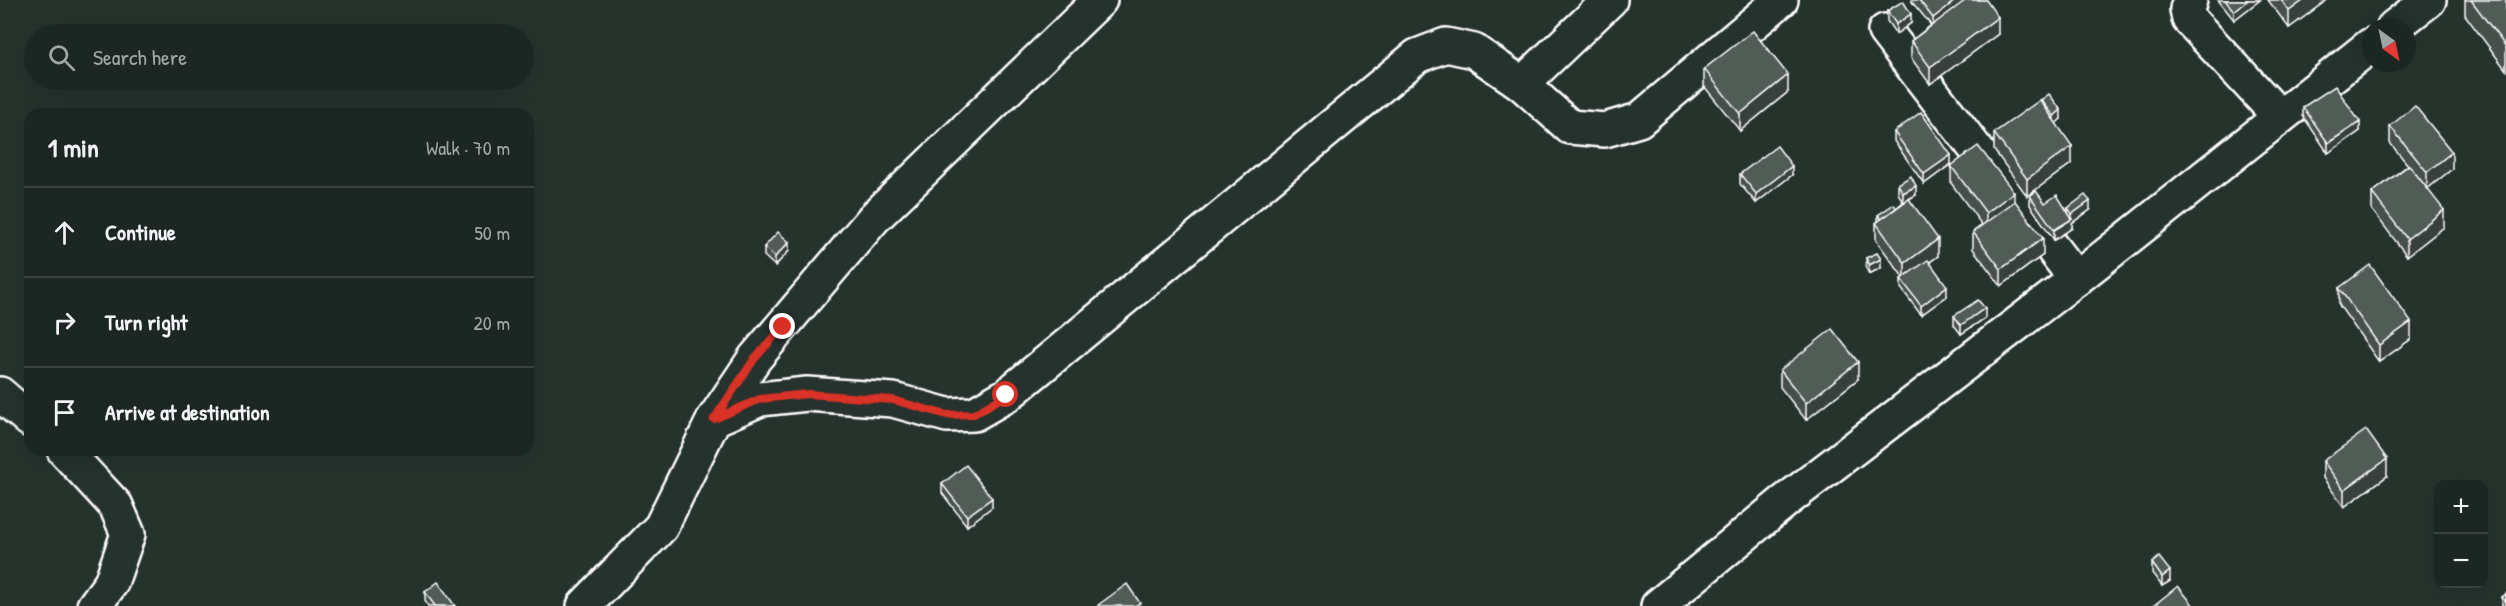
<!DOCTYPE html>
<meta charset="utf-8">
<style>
:root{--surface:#1c2622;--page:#252e2a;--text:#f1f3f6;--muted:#a0a5a5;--line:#3a4340}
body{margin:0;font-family:"Patrick Hand",sans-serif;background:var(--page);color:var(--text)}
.controls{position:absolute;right:18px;bottom:18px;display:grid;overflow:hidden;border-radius:12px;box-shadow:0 6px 24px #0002}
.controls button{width:54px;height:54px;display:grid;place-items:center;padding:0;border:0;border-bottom:2px solid var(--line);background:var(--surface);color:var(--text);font:30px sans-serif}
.compass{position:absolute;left:2362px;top:18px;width:54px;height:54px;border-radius:50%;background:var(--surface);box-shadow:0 6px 24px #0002;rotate:147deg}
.stop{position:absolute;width:18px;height:18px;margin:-14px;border:4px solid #d93025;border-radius:50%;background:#fff}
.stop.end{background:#d93025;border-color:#fff;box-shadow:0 2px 6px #0008}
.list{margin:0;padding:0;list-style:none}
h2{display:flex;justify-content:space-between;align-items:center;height:78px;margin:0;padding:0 24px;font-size:26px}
h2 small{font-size:20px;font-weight:400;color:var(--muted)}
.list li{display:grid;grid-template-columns:39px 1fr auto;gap:18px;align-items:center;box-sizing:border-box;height:90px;padding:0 24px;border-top:2px solid var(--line)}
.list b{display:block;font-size:22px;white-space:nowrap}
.list em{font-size:20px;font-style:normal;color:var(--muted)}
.icon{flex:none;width:33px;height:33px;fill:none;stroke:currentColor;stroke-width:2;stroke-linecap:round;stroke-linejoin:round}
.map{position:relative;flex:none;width:2506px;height:606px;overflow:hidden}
.search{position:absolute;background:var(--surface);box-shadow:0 6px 24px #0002;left:24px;top:24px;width:510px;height:66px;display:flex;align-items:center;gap:15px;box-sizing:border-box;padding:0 21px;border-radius:33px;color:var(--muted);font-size:22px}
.panel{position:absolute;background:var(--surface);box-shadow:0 6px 24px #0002;left:24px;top:108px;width:510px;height:348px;border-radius:18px}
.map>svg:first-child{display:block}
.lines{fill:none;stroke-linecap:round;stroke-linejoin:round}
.street-casing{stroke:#fff;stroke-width:38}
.street{stroke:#26332d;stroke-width:33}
.wall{fill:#464f4b;stroke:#fff;stroke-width:1.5}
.shaded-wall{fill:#39403d;stroke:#fff;stroke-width:1.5}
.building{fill:#515c57;stroke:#fff;stroke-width:1.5}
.route{stroke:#d93025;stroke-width:8}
</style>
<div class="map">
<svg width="2506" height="606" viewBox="0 0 2506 606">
<rect width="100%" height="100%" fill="#26332d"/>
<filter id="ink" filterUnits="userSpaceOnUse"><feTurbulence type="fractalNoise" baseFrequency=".0167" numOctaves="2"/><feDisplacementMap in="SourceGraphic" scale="12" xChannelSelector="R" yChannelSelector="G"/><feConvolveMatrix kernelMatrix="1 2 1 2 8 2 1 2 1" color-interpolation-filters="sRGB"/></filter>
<g filter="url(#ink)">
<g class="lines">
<defs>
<g id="street">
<path d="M 2190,0 L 2187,9 L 2189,19 L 2280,117"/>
<path d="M 2394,27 L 2429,0"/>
<path d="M 1885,31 L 2076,279"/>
<path d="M 1522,84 L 1610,0"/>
<path d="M 0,394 L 30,420"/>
<path d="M 714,419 L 755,358 L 874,218 L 1100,0"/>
<path d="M 64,450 L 116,506 L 128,534 L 111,583 L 94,606"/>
<path d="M 584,606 L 661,527 L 714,419 L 760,399 L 807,394 L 893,400 L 947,415 L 974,414 L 1007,395 L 1417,56 L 1446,45 L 1474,51 L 1522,84 L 1570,127 L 1605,130 L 1639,120 L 1781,0"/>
<path d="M 1658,606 L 1784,502 L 2076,279 L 2371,45"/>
</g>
</defs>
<!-- street casing -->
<use href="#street" class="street-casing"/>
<!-- street -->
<use href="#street" class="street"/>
</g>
<!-- wall -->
<g class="wall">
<path d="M 1912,0 L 1986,0 L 1998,34 L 1930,84 L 1911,58 L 1911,41 L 1931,25 L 1912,2 Z"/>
<path d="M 2218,0 L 2260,0 L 2234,20 Z"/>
<path d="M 2268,0 L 2327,0 L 2289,28 Z"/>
<path d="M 2465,0 L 2506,0 L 2506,70 L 2465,15 Z"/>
<path d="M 1887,11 L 1911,23 L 1896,34 L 1887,21 Z"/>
<path d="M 1704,69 L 1788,92 L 1740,131 L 1704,86 Z"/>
<path d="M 2041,100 L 2061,119 L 2056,123 L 2072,163 L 2027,196 L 1994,150 L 1994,133 L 2041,102 Z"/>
<path d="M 2303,107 L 2360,131 L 2328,153 L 2303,116 Z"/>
<path d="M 2390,126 L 2452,169 L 2427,189 L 2444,227 L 2407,256 L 2372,210 L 2372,193 L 2408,165 L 2390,143 Z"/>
<path d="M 1894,132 L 1951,164 L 1924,184 L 1894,141 Z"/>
<path d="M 1951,166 L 2014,202 L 2043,255 L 2001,286 L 1973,249 L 1973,232 L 1982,225 L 1951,183 Z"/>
<path d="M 1740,174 L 1792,175 L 1756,203 L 1740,184 Z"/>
<path d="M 1898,184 L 1916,195 L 1909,199 L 1938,256 L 1930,262 L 1947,296 L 1921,315 L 1901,288 L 1901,279 L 1903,277 L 1876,240 L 1876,223 L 1878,221 L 1878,215 L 1896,208 L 1903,202 L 1898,193 Z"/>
<path d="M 2030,196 L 2045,203 L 2068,212 L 2068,208 L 2090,210 L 2072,223 L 2072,228 L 2054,240 L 2030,205 Z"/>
<path d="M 764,247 L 789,251 L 775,266 L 764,256 Z"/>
<path d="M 1866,258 L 1881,268 L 1869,274 L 1866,268 Z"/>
<path d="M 2339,288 L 2411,339 L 2379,362 L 2339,305 Z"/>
<path d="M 1954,316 L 1985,318 L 1961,334 L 1954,325 Z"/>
<path d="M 1780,370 L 1858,379 L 1806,420 L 1780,387 Z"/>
<path d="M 2323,461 L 2387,476 L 2344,507 L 2323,478 Z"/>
<path d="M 942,484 L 992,507 L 967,526 L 942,493 Z"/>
<path d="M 2152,563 L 2170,581 L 2162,586 L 2152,573 Z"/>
<path d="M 425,592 L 455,606 L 428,606 L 425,601 Z"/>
<path d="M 2506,594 L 2506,606 L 2502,606 L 2502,597 Z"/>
</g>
<!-- shaded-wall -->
<g class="shaded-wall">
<path d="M 1956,0 L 1968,0 L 1933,27 L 1933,18 Z"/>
<path d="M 2248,0 L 2260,0 L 2234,20 L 2234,11 Z"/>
<path d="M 2304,0 L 2327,0 L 2289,28 L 2289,11 Z"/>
<path d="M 1911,14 L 1911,23 L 1896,34 L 1896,24 Z"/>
<path d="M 1998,17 L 1998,34 L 1930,84 L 1930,67 Z"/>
<path d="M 1788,75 L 1788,92 L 1740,131 L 1740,114 Z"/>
<path d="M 2061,110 L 2061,119 L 2054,125 L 2054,116 Z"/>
<path d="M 2360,122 L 2360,131 L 2328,153 L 2328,143 Z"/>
<path d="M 2072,146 L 2072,163 L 2027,196 L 2027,179 Z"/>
<path d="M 2452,152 L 2452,169 L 2427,189 L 2427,172 Z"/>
<path d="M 1951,155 L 1951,164 L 1924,184 L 1924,174 Z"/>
<path d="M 1792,166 L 1792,175 L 1756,203 L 1756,194 Z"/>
<path d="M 1916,186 L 1916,195 L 1903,202 L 1903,193 Z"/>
<path d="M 2014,192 L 2014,209 L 1986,230 L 1986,213 Z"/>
<path d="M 2090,201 L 2090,210 L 2072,223 L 2072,228 L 2054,240 L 2054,230 L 2072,219 L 2072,214 Z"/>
<path d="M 2444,210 L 2444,227 L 2407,256 L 2407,239 Z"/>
<path d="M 2043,238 L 2043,255 L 2001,286 L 2001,269 Z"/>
<path d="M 1938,239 L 1938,256 L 1905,280 L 1905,263 Z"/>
<path d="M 789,242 L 789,251 L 775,266 L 775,257 Z"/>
<path d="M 1881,259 L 1881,268 L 1869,274 L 1869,265 Z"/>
<path d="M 1947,286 L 1947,296 L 1921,315 L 1921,306 Z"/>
<path d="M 1985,308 L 1985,318 L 1961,334 L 1961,325 Z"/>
<path d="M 2411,322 L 2411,339 L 2379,362 L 2379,345 Z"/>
<path d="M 1858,362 L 1858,379 L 1806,420 L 1806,403 Z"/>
<path d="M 2387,459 L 2387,476 L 2344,507 L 2344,490 Z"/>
<path d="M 992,498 L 992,507 L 967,526 L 967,516 Z"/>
<path d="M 2170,571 L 2170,581 L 2162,586 L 2162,577 Z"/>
</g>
<!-- building -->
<g class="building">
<path d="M 1919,0 L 1956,0 L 1933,18 Z"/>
<path d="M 1966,0 L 1986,0 L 1998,17 L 1930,67 L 1911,41 Z"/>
<path d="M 2225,0 L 2248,0 L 2234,11 Z"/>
<path d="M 2281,0 L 2304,0 L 2289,11 Z"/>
<path d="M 2471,0 L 2506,0 L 2506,47 Z"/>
<path d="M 1903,1 L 1911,14 L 1896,24 L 1887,11 Z"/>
<path d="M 1753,31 L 1788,75 L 1740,114 L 1704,69 Z"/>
<path d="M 2335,86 L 2360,122 L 2328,143 L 2303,107 Z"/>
<path d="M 2049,94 L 2061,110 L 2054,116 L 2041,100 Z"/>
<path d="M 2040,100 L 2072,146 L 2027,179 L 1994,133 Z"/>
<path d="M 2415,106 L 2452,152 L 2427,172 L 2390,126 Z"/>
<path d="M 1921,112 L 1951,155 L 1924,174 L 1894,132 Z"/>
<path d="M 1777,146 L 1792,166 L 1756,194 L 1740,174 Z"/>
<path d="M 1978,146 L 2014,192 L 1986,213 L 1951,166 Z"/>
<path d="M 2409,165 L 2444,210 L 2407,239 L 2372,193 Z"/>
<path d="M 1911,176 L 1916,186 L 1903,193 L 1898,184 Z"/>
<path d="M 2036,191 L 2045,203 L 2057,195 L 2072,219 L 2054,230 L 2030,196 Z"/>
<path d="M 2085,195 L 2090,201 L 2072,214 L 2068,208 Z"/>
<path d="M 1909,199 L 1938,239 L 1905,263 L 1876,223 Z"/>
<path d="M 2015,201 L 2043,238 L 2001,269 L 1973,232 Z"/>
<path d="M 1894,204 L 1896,208 L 1881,219 L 1878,215 Z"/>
<path d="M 778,232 L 789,242 L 775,257 L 764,247 Z"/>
<path d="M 1877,253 L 1881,259 L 1869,265 L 1866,258 Z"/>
<path d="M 1928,260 L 1947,286 L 1921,306 L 1901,279 Z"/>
<path d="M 2370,265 L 2411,322 L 2379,345 L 2339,288 Z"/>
<path d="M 1978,300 L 1985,308 L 1961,325 L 1954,316 Z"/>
<path d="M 1832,329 L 1858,362 L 1806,403 L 1780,370 Z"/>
<path d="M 2366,430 L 2387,459 L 2344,490 L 2323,461 Z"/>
<path d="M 966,465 L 992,498 L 967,516 L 942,484 Z"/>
<path d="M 2159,557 L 2170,571 L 2162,577 L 2152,563 Z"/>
<path d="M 438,582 L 455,606 L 435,606 L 425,592 Z"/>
<path d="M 1127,584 L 1140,603 L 1135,606 L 1099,606 L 1098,605 Z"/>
<path d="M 2178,586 L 2194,606 L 2153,606 Z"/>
<path d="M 2506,594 L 2506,602 L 2502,597 Z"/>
</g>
</g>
<g class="lines" filter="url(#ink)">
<!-- route -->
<path class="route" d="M 783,327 L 755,358 L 714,419 L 760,399 L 807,394 L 893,400 L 947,415 L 974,414 L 1006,395"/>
</g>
</svg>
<div class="controls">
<button>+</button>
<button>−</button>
</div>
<svg class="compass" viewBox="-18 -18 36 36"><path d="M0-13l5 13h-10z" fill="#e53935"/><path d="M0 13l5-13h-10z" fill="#a0a5a5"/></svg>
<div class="stop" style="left:1006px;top:395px"></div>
<div class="stop end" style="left:783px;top:327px"></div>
<div class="search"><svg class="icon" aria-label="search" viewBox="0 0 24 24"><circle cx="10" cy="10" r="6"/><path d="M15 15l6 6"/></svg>Search here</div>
<section class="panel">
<h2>1 min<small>Walk · 70 m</small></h2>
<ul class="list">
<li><svg class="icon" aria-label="ahead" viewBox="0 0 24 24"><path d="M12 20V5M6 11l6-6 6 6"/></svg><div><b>Continue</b></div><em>50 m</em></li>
<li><svg class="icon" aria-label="right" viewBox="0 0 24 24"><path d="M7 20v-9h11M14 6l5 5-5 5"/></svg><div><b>Turn right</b></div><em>20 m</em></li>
<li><svg class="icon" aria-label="arrive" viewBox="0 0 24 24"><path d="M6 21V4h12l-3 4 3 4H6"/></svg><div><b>Arrive at destination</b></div></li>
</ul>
</section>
</div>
